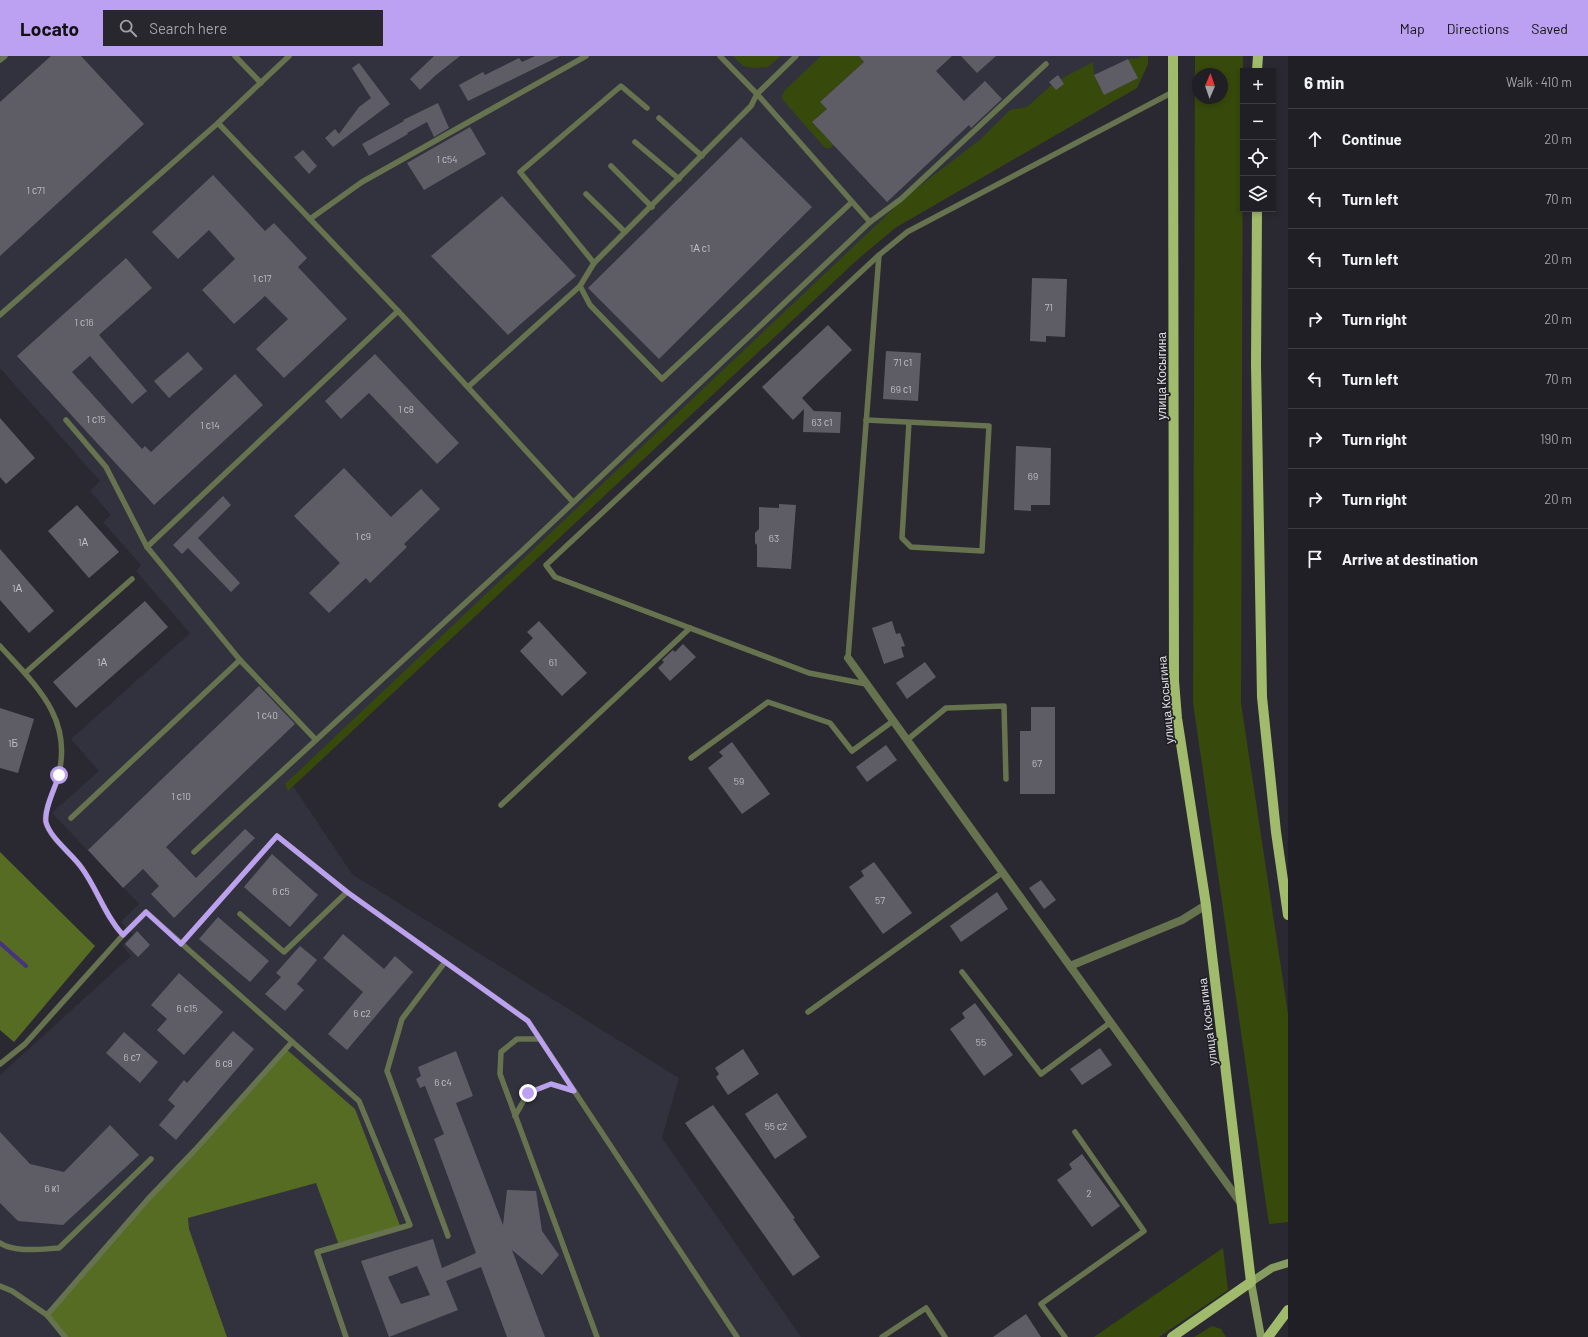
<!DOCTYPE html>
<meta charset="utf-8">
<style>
:root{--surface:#201f25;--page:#28272d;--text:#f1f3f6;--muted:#a2a2a7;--line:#3d3d42;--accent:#bca0f2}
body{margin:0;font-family:Barlow,sans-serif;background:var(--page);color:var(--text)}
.controls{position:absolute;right:12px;top:12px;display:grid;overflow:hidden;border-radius:0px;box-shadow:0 2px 6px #0003}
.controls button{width:36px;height:36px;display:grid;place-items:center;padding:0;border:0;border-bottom:1px solid var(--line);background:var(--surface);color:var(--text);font:20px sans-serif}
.compass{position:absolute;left:1192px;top:12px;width:36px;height:36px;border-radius:50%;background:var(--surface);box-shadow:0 2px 6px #0003;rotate:2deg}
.stop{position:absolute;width:12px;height:12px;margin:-9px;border:3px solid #bca0f2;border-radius:50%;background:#fff}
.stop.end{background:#bca0f2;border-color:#fff;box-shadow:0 1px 4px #0008}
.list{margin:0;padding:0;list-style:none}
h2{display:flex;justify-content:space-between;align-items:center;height:52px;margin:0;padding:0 16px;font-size:17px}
h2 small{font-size:13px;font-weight:400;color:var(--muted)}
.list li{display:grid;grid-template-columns:26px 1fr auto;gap:12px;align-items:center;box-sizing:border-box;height:60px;padding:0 16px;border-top:1px solid var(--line)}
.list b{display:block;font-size:15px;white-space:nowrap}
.list em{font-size:13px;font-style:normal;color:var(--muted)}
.icon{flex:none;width:22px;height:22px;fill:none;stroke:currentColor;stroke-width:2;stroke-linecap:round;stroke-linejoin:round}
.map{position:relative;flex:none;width:1288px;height:1281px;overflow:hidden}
header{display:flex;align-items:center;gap:24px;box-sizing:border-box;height:56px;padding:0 20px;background:var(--accent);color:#111}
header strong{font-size:19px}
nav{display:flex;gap:22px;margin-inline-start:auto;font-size:14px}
.search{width:280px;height:36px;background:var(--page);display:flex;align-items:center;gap:10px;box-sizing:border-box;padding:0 14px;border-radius:0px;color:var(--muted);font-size:15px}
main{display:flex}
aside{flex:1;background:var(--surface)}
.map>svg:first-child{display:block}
.built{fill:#32313e}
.green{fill:#38490c;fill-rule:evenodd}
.forest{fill:#566c23}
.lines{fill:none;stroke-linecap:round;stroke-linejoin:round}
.stream{stroke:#463382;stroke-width:4}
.building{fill:#5e5d66;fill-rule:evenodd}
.service{stroke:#66734e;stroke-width:5.5}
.minor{stroke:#66734e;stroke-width:8}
.secondary{stroke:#879c60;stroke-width:8}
.primary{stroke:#a1bb6d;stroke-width:10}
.route{stroke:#bca0f2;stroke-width:5}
.labels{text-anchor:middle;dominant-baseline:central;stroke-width:3.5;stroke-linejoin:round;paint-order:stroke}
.number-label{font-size:10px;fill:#bfbec4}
.street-label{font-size:12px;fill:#dfdfe4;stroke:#212027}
</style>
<header>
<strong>Locato</strong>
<div class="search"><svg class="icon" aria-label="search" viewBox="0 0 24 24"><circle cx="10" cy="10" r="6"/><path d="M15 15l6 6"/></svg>Search here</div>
<nav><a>Map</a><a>Directions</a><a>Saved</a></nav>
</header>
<main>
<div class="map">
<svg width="1288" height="1281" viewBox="0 0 1288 1281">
<rect width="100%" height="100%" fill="#2a2931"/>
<!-- built -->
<path class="built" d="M 0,0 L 1148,0 L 1148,8 L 1137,32 L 895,172 L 857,204 L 293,730 L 352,818 L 679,1022 L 662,1082 L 801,1281 L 0,1281 L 0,1019 L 131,900 L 122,889 L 133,878 L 121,866 L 139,848 L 52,757 L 99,715 L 71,683 L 190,577 L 136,515 L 141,509 L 103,466 L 111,459 L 90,435 L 100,425 L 0,312 Z"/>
<!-- green -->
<g class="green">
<path d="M 733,0 L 781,0 L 768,11 L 754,12 L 743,10 Z"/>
<path d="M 821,0 L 859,0 L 864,6 L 820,46 L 827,53 L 812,66 L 834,89 L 830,92 L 825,92 L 783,44 L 782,40 L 785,34 Z"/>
<path d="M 1140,0 L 1148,0 L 1148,8 L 1137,32 L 895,172 L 857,204 L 288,735 L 285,728 L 908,139 L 981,83 L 1010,54 L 1027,51 L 1055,26 L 1093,6 L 1094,19 L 1104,39 L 1138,22 L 1128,3 L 1141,2 Z"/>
<path d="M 1195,0 L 1243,0 L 1241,647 L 1288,958 L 1288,1166 L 1269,1168 L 1193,647 ZM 1198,18 L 1222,18 L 1222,42 L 1198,42 Z"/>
<path d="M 1223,1192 L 1228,1234 L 1159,1281 L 1094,1281 Z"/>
<path d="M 1212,1270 L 1221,1273 L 1226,1281 L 1194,1281 Z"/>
</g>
<!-- forest -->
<g class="forest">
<path d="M 0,796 L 95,890 L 14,986 L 0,974 Z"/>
<path d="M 286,993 L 355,1053 L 401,1172 L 339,1189 L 316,1127 L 188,1162 L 189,1173 L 227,1281 L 65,1281 L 47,1259 L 148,1143 Z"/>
</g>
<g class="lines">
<!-- stream -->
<path class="stream" d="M 0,887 L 26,910"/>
</g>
<!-- building -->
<g class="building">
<path d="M 51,0 L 81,0 L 144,68 L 0,200 L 0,46 Z"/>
<path d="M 434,0 L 460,0 L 436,19 L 420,34 L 410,23 Z"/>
<path d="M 535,0 L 560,0 L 468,45 L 459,29 L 483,16 L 485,19 L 519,2 L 522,6 Z"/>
<path d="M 859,0 L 952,0 L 936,15 L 964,45 L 985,25 L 1002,43 L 971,72 L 969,69 L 887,146 L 812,66 L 827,53 L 820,46 L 864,6 Z"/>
<path d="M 961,0 L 996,0 L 977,17 Z"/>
<path d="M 1128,3 L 1138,22 L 1104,39 L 1094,19 Z"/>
<path d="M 359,7 L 390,48 L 333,91 L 325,82 L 335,73 L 339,78 L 359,51 L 371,42 L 352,12 Z"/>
<path d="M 1058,19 L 1064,28 L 1056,34 L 1049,26 Z"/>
<path d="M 438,47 L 449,72 L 434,81 L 427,66 L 407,77 L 408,78 L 369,100 L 362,88 L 404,65 L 403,64 Z"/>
<path d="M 470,71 L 486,98 L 424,134 L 407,107 Z"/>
<path d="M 741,81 L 812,151 L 659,303 L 588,232 Z"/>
<path d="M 303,94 L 317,110 L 309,118 L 294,101 Z"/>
<path d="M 213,119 L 265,175 L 274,167 L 307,202 L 298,211 L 347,263 L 284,322 L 256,293 L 288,263 L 265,240 L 234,268 L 202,234 L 235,203 L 209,174 L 178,203 L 152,176 Z"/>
<path d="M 502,140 L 576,220 L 508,279 L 431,200 Z"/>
<path d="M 126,202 L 152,232 L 99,279 L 147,335 L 132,348 L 90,300 L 72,316 L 142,393 L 145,390 L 151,396 L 235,318 L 263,349 L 154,449 L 17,300 Z"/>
<path d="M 1032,222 L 1067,223 L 1065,281 L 1046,280 L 1046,286 L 1030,285 Z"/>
<path d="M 828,269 L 852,294 L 802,342 L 814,355 L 841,356 L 840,377 L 803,376 L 804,353 L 793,364 L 762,331 Z"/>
<path d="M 886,295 L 921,297 L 918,345 L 883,343 Z"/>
<path d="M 188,296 L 203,313 L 169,342 L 154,325 Z"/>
<path d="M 375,298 L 459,387 L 437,408 L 369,337 L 341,363 L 325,345 Z"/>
<path d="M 0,362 L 35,402 L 6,428 L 0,421 Z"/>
<path d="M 1016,390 L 1051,392 L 1050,449 L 1031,449 L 1031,455 L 1014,454 Z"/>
<path d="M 344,412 L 391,461 L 421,433 L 440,453 L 404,488 L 407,491 L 370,527 L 366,522 L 329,557 L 309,537 L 340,507 L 294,460 Z"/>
<path d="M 223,440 L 231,449 L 198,482 L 240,527 L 231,536 L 188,492 L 182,498 L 173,489 Z"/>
<path d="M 779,448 L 796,449 L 791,513 L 757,511 L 757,489 L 755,487 L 755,477 L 759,473 L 759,451 L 779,452 Z"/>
<path d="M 77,449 L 119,496 L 89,522 L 48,475 Z"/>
<path d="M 0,493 L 54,555 L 29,577 L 0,544 Z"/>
<path d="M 145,545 L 168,571 L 76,652 L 53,626 Z"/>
<path d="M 539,565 L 587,617 L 562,640 L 520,595 L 533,582 L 527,576 Z"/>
<path d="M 892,565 L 896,578 L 900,577 L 905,590 L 901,591 L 904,601 L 884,608 L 872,572 Z"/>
<path d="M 683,588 L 696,601 L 670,625 L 658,612 L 664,606 L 662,604 L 673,594 L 675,596 Z"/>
<path d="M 925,606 L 936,621 L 907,643 L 896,627 Z"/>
<path d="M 259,630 L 295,668 L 166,791 L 196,822 L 245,773 L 255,782 L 174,862 L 151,838 L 159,830 L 143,813 L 123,832 L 88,794 Z"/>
<path d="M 1031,651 L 1055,651 L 1055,738 L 1020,738 L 1020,675 L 1031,675 Z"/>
<path d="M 0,652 L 34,663 L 18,717 L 0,712 Z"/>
<path d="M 732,686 L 770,738 L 742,758 L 708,712 L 723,700 L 719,696 Z"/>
<path d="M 886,689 L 897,704 L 867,726 L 856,711 Z"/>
<path d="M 272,798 L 318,839 L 290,871 L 244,831 Z"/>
<path d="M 874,806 L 912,857 L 883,878 L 849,831 L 864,820 L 861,815 Z"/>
<path d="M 1041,824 L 1056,844 L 1044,853 L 1029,832 Z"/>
<path d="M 997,836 L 1008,853 L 961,886 L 950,870 Z"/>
<path d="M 218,861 L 269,905 L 250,926 L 199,883 Z"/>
<path d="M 137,875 L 150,889 L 138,901 L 125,888 Z"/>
<path d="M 343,878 L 384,913 L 395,900 L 413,916 L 347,994 L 328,978 L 363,936 L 323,902 Z"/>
<path d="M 300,890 L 317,904 L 297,928 L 304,934 L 285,955 L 265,938 L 281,921 L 276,917 Z"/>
<path d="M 179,917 L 223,956 L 184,999 L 157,974 L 167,963 L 151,949 Z"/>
<path d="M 975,947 L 1013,999 L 984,1020 L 950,973 L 965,962 L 962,957 Z"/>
<path d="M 233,975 L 254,993 L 176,1084 L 159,1069 L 175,1050 L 168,1044 L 184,1024 L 187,1027 Z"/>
<path d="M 124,976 L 158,1006 L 140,1027 L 106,997 Z"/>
<path d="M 1100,992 L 1112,1009 L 1082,1029 L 1070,1013 Z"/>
<path d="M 743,993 L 759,1018 L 728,1039 L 716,1021 L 719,1018 L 715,1012 Z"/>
<path d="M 456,995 L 473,1040 L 456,1047 L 503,1169 L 507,1134 L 536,1135 L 542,1175 L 559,1199 L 542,1219 L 512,1194 L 545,1281 L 507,1281 L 481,1211 L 446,1225 L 458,1254 L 389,1281 L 361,1205 L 433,1183 L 442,1212 L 476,1197 L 434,1083 L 444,1078 L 425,1030 L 420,1032 L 416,1023 L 421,1020 L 418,1011 ZM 417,1210 L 430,1239 L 401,1248 L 388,1221 Z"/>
<path d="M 777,1037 L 807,1081 L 775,1103 L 745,1058 Z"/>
<path d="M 713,1049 L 795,1162 L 793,1163 L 820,1201 L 793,1220 L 685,1067 Z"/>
<path d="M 110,1069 L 139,1099 L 63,1169 L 18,1165 L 0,1147 L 0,1076 L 30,1108 L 64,1116 Z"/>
<path d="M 1082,1098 L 1120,1150 L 1092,1171 L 1057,1124 L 1072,1113 L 1069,1108 Z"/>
<path d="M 1026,1258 L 1041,1281 L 993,1281 Z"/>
</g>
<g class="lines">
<!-- service -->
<g class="service">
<path d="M 235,0 L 261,27"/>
<path d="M 720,0 L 757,38 L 870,166"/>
<path d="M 796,0 L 757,38 L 751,50 L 594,207 L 580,230 L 590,249 L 662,323 L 852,146"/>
<path d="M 0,4 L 5,0"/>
<path d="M 659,62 L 702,100"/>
<path d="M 218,67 L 398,255 L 573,446"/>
<path d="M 635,86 L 679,123"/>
<path d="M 611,110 L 652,151"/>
<path d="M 586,138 L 625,176"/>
<path d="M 310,163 L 362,126 L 586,0"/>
<path d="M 594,207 L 520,116 L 621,30 L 647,52"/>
<path d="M 0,259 L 218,67 L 289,0"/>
<path d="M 468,331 L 580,230"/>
<path d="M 66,364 L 106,411 L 147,491 L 240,604 L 316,684"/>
<path d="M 866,364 L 989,370 L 982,495 L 911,491 L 902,482 L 909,366"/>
<path d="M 147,491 L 398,255"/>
<path d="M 0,590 C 35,629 74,662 58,721 C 55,734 43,754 46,767 C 51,783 72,798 82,812 C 97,833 105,860 123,879"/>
<path d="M 848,602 L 879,199"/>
<path d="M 25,617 L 132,523"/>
<path d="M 866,628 L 809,617 L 555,521 L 546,509 L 879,199 L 907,176 L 1173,36"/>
<path d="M 907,684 L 946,652 L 1004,650 L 1006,723"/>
<path d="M 691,702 L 768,646 L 830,667 L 852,695 L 893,665"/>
<path d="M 501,749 L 690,572"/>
<path d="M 71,762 L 240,604"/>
<path d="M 194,796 L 522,495 L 870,166 L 901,143 L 1046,8"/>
<path d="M 240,858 L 284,896 L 347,836"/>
<path d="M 181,888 L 277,780 L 347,836 L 528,965 L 737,1281"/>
<path d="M 445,906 L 402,963 L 387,1015 L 448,1180"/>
<path d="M 962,916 L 1041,1018 L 1111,966"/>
<path d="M 808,956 L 1002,817"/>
<path d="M 540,983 L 517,983 L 501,996 L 500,1018 L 597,1281"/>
<path d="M 0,1008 L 25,988 L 123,879 L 146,856 L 359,1045 L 410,1169 L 317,1196 L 346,1281"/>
<path d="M 515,1060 L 528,1037 L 551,1028 L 574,1035"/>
<path d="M 0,1187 C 16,1197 41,1193 59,1192 L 151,1103"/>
<path d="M 0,1230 L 12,1235 L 47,1259 L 65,1281"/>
<path d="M 47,1259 L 148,1143 L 195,1094 L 292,986"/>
<path d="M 882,1281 L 926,1252 L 945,1281"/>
<path d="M 1065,1281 L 1041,1248 L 1144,1175 L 1075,1076"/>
</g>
<!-- minor -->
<g class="minor">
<path d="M 848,602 L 1240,1146"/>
<path d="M 1070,910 L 1182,864 L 1206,849"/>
</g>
<!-- secondary -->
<path class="secondary" d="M 1261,1281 L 1251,1226 L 1272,1212 L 1288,1207"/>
<!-- primary -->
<g class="primary">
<path d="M 1257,15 L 1258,0"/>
<path d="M 1257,153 L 1256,309 L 1262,641 L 1276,776 L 1288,859"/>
<path d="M 1172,1281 L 1251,1226 L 1206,849 L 1177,662 L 1174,625 L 1173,0"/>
<path d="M 1268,1281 L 1288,1254"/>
</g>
</g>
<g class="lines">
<!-- route -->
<path class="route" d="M 59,719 C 55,732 44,753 46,766 C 50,782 72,798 81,811 C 97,832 105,860 123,879 L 146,856 L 181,888 L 277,780 L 347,836 L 528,965 L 574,1035 L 551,1028 L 528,1037"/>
</g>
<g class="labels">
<!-- number labels -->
<g class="number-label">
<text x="447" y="103">1 с54</text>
<text x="36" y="134">1 с71</text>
<text x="700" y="192">1А с1</text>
<text x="262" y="222">1 с17</text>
<text x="1049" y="251">71</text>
<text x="84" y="266">1 с16</text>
<text x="903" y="306">71 с1</text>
<text x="901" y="333">69 с1</text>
<text x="406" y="353">1 с8</text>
<text x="96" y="363">1 с15</text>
<text x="822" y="366">63 с1</text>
<text x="210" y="369">1 с14</text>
<text x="1033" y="420">69</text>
<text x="363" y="480">1 с9</text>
<text x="774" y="482">63</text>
<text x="83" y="486">1А</text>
<text x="17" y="532">1А</text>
<text x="102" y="606">1А</text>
<text x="553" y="606">61</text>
<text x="267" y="659">1 с40</text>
<text x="13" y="687">1Б</text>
<text x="1037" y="707">67</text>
<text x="739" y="725">59</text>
<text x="181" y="740">1 с10</text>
<text x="281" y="835">6 с5</text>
<text x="880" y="844">57</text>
<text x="187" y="952">6 с15</text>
<text x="362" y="957">6 с2</text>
<text x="981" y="986">55</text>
<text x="132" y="1001">6 с7</text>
<text x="224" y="1007">6 с8</text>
<text x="443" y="1026">6 с4</text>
<text x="776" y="1070">55 с2</text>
<text x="52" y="1132">6 к1</text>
<text x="1089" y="1137">2</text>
</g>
<!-- street labels -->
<g class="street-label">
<text transform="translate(1161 320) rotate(-90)">улица Косыгина</text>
<text transform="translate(1165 644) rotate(-95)">улица Косыгина</text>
<text transform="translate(1207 966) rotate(-97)">улица Косыгина</text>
</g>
</g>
</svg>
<div class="controls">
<button>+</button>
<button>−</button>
<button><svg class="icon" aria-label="locate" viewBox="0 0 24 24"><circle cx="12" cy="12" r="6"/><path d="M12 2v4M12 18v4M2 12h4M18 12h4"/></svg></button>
<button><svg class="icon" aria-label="layers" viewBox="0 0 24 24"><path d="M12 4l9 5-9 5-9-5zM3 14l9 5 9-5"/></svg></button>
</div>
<svg class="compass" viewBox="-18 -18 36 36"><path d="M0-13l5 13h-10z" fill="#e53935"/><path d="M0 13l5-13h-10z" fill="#a2a2a7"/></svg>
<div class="stop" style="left:59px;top:719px"></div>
<div class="stop end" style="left:528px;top:1037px"></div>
</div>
<aside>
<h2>6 min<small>Walk · 410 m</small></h2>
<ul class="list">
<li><svg class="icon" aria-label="ahead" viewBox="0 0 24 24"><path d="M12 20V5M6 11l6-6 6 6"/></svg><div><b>Continue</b></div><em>20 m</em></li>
<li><svg class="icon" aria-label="left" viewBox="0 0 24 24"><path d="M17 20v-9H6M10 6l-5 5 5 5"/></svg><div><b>Turn left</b></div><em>70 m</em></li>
<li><svg class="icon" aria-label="left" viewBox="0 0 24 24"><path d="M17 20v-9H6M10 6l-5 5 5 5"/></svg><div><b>Turn left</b></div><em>20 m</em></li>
<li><svg class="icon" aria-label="right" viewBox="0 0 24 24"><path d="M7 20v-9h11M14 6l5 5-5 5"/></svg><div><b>Turn right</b></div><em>20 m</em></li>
<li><svg class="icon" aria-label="left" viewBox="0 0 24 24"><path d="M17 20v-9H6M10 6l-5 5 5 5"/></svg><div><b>Turn left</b></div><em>70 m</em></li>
<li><svg class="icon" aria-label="right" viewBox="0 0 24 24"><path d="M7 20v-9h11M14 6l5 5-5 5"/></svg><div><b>Turn right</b></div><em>190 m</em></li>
<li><svg class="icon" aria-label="right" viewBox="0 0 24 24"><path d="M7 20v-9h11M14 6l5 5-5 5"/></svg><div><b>Turn right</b></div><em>20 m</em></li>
<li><svg class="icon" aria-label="arrive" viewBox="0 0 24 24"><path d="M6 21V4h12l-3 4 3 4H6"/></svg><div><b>Arrive at destination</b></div></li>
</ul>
</aside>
</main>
